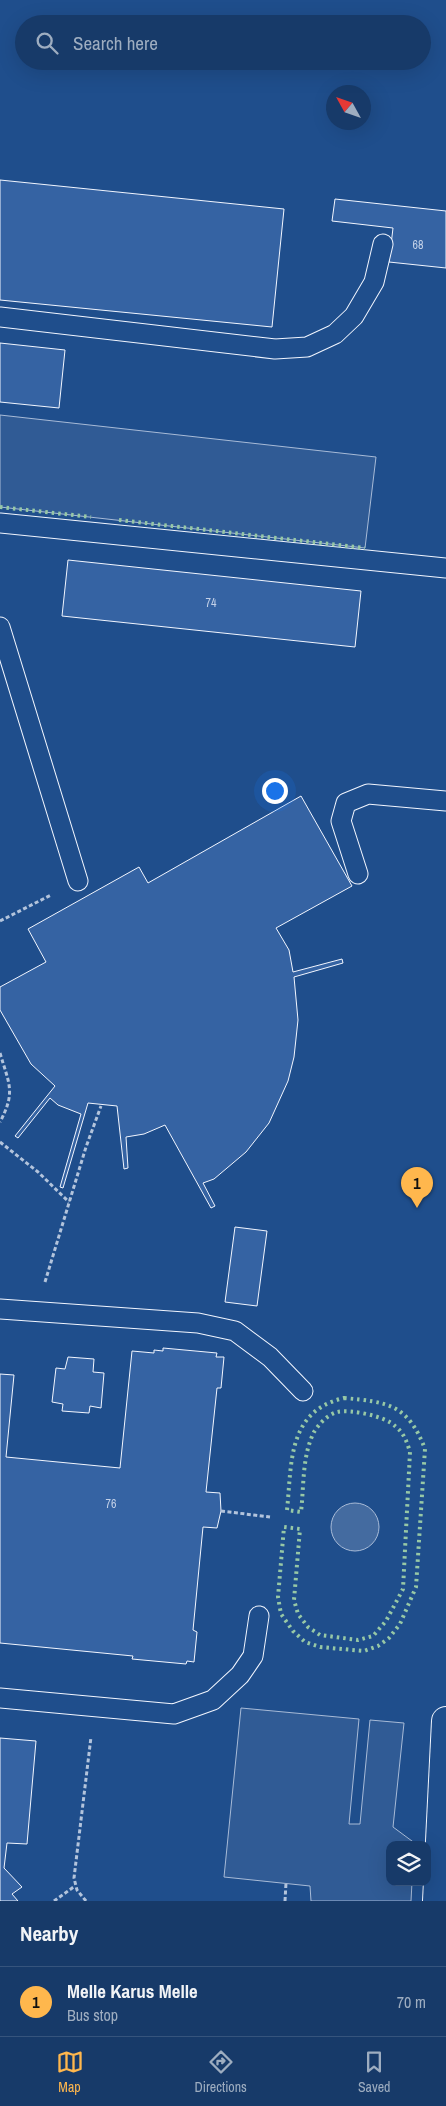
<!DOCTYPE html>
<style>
:root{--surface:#173a69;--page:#20416f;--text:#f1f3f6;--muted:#9eadc0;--line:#36547d;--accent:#ffb74d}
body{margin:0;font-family:"Archivo Narrow",sans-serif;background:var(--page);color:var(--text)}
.controls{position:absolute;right:15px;bottom:15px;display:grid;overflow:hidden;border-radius:10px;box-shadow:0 5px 20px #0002}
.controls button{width:45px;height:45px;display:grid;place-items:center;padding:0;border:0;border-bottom:1px solid var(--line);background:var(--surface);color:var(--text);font:25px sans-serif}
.compass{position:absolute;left:326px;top:85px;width:45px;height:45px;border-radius:50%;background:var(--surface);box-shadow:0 5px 20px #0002;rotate:310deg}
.you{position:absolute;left:274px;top:790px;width:18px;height:18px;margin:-12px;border:4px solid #fff;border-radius:50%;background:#1a73e8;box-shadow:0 0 0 8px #1a73e833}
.badge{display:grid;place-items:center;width:32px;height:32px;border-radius:50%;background:var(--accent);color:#111;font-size:16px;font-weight:700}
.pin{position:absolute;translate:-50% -41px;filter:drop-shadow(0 1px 2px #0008)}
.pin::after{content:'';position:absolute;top:26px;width:18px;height:15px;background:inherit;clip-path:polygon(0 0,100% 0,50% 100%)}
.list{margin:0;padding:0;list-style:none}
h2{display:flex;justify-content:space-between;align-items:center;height:65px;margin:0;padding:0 20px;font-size:21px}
h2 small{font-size:16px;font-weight:400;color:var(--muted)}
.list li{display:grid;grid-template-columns:32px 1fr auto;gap:15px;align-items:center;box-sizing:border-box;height:70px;padding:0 20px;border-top:1px solid var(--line)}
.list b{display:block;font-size:19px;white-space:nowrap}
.list p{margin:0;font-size:16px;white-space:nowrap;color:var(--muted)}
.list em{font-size:16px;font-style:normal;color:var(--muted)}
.icon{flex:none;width:28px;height:28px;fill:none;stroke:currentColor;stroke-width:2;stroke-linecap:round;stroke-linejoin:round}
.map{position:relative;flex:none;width:446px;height:1901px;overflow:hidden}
.search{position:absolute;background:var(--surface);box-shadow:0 5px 20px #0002;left:15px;right:15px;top:15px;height:55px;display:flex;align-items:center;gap:12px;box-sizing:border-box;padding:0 18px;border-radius:28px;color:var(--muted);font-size:19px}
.sheet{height:135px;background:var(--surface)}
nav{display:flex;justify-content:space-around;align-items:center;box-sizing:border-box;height:70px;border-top:1px solid var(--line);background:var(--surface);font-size:14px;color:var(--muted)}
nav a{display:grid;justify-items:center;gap:2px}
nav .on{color:var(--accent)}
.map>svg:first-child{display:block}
.built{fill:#305b95;stroke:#a8bbd7}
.water{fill:#446ba0;stroke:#a8bbd7}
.building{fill:#3563a3;stroke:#f2f6ff}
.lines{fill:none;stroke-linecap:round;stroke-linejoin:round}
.lane-casing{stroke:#f2f6ff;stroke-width:21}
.street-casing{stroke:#f2f6ff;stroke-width:30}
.path{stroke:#b3c4dc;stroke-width:3;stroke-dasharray:4 2.5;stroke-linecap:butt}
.lane{stroke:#1f4e8c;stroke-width:19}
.street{stroke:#1f4e8c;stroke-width:28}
.hedge{stroke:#97c8a6;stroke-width:4;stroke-dasharray:2.5 4;stroke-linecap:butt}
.labels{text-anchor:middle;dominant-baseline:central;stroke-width:4;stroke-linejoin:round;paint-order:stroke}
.number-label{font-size:12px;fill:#c3d1e8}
</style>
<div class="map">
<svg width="446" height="1901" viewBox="0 0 446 1901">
<rect width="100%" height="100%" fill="#1f4e8c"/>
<!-- built -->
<g class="built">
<path d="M 0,415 L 376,457 L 365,548 L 0,507 Z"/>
<path d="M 241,1708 L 359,1719 L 349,1824 L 360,1824 L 370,1720 L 404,1723 L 393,1827 L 416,1844 L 390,1845 L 390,1882 L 412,1882 L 411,1901 L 311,1901 L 310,1886 L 224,1877 Z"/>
</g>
<!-- water -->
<circle class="water" cx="355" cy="1527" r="24"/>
<!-- building -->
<g class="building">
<path d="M 0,180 L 284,209 L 272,327 L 0,300 Z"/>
<path d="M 335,199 L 446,211 L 446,268 L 389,262 L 393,228 L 332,221 Z"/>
<path d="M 0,343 L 65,350 L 59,408 L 0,402 Z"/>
<path d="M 68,560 L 361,591 L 355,647 L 62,616 Z"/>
<path d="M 301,796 L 352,886 L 276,928 L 289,950 L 293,972 L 342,959 L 343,963 L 294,977 L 298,1020 L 294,1057 L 288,1081 L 269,1123 L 246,1152 L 214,1179 L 203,1183 L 215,1206 L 211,1208 L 165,1125 L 144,1134 L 126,1137 L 128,1168 L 124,1169 L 117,1106 L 88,1103 L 63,1188 L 60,1187 L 81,1114 L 58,1105 L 50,1098 L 18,1138 L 15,1136 L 55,1086 L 31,1064 L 0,1010 L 0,987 L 46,962 L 28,929 L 139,867 L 148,883 Z"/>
<path d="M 235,1227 L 267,1231 L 257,1306 L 225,1302 Z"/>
<path d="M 163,1348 L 217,1353 L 216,1357 L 224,1357 L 221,1388 L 217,1388 L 206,1492 L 220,1493 L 221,1511 L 217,1528 L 203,1527 L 193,1630 L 197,1632 L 194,1662 L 187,1661 L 186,1664 L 132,1659 L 133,1656 L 0,1643 L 0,1374 L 14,1375 L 6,1457 L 120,1468 L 132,1351 L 154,1353 L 154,1350 L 163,1351 Z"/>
<path d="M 68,1357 L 94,1359 L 93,1372 L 104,1373 L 101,1408 L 90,1406 L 89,1413 L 62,1411 L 63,1404 L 52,1402 L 56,1368 L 65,1369 Z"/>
<path d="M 0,1738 L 36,1741 L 27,1844 L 7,1843 L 4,1868 L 22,1887 L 12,1894 L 18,1901 L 0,1901 Z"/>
</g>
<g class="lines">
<defs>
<g id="lane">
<path d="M 0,317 L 275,349 L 307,347 L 335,334 L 354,316 L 374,282 L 383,244"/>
<path d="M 0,523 L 446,568"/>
<path d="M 0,627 L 78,881"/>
<path d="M 358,874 L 341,821 L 346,803 L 368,794 L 446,801"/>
<path d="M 0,1309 L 198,1323 L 235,1331 L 270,1357 L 303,1391"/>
<path d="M 0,1698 L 174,1714 L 213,1700 L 240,1675 L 253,1656 L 259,1616"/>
</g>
<path id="street" d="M 437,1901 L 446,1721"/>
</defs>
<!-- lane casing -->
<use href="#lane" class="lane-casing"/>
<!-- street casing -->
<use href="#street" class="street-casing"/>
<!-- path -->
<g class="path">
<path d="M 0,921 L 51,895"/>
<path d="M 0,1053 C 9,1084 16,1092 0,1122"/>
<path d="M 0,1142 L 38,1172 L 69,1202"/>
<path d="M 45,1282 L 86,1147 L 101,1106"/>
<path d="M 221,1511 L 270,1517"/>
<path d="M 54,1901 L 75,1886"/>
<path d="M 86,1901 L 77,1890 L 74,1878 L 91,1737"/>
<path d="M 285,1901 L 286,1883"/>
</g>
<!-- lane -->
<use href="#lane" class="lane"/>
<!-- street -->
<use href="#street" class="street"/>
<!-- hedge -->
<g class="hedge">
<path d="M 0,507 L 91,517"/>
<path d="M 119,520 L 365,548"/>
<path d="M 344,1398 C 387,1402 408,1404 425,1449 L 416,1587 L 400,1624 L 389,1638 L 378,1646 L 364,1651 L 320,1647 L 305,1642 L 293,1631 L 281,1614 L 278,1597 L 284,1527 L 300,1529 L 294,1600 L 298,1614 L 308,1627 L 320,1635 L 358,1640 L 373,1636 L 386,1621 L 403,1589 L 410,1452 C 407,1442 404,1433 395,1426 C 385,1416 350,1409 337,1412 C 327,1415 319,1424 314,1432 C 302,1456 304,1486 301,1512 L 287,1510 C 292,1463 287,1411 344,1398 Z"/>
</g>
</g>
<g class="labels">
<!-- number labels -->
<g class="number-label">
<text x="418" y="245">68</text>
<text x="211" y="603">74</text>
<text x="111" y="1504">76</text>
</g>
</g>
</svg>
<div class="controls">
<button><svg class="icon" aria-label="layers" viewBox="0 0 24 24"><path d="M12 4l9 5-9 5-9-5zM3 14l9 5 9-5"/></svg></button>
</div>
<svg class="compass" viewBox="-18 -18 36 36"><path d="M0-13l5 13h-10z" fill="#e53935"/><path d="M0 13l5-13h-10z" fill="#9eadc0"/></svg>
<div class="you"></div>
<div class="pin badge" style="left:417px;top:1208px">1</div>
<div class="search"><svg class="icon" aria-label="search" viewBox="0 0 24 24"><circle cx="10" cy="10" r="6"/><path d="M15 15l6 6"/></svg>Search here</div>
</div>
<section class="sheet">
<h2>Nearby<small></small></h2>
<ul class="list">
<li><span class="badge">1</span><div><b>Melle Karus Melle</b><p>Bus stop</p></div><em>70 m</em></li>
</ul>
</section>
<nav>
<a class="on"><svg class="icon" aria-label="map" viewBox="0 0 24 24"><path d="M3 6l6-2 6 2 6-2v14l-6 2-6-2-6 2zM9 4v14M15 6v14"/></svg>Map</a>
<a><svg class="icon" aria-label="directions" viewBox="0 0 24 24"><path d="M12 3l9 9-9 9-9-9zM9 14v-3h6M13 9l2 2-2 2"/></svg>Directions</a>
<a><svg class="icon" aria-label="saved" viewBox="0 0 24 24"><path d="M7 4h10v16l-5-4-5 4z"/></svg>Saved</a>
</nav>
